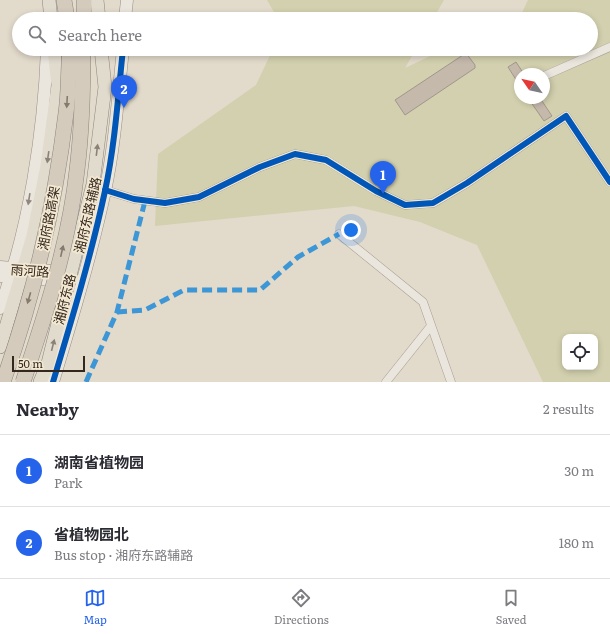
<!DOCTYPE html>
<meta charset="utf-8">
<style>
:root{--surface:#fff;--page:#f7f7f7;--text:#2b2b33;--muted:#7c7c81;--line:#e1e1e2;--accent:#2563eb}
body{margin:0;font-family:Literata,"Noto Sans SC",serif;background:var(--page);color:var(--text)}
.controls{position:absolute;right:12px;bottom:12px;display:grid;overflow:hidden;border-radius:8px;box-shadow:0 2px 6px #0003}
.controls button{width:36px;height:36px;display:grid;place-items:center;padding:0;border:0;border-bottom:1px solid var(--line);background:var(--surface);color:var(--text);font:20px sans-serif}
.compass{position:absolute;left:514px;top:68px;width:36px;height:36px;border-radius:50%;background:var(--surface);box-shadow:0 2px 6px #0003;rotate:304deg}
.scale{position:absolute;left:12px;bottom:10px;width:73px;box-sizing:border-box;padding-left:4px;border:2px solid #34281e;border-top:0;font-size:11px;line-height:14px;white-space:nowrap;color:#34281e;-webkit-text-stroke:3px #f3e8d1;paint-order:stroke}
.you{position:absolute;left:351px;top:230px;width:14px;height:14px;margin:-10px;border:3px solid #fff;border-radius:50%;background:#1a73e8;box-shadow:0 0 0 6px #1a73e833}
.badge{display:grid;place-items:center;width:26px;height:26px;border-radius:50%;background:var(--accent);color:#fff;font-size:13px;font-weight:700}
.pin{position:absolute;translate:-50% -33px;filter:drop-shadow(0 1px 2px #0008)}
.pin::after{content:'';position:absolute;top:21px;width:14px;height:12px;background:inherit;clip-path:polygon(0 0,100% 0,50% 100%)}
.list{margin:0;padding:0;list-style:none}
h2{display:flex;justify-content:space-between;align-items:center;height:52px;margin:0;padding:0 16px;font-size:17px}
h2 small{font-size:13px;font-weight:400;color:var(--muted)}
.list li{display:grid;grid-template-columns:26px 1fr auto;gap:12px;align-items:center;box-sizing:border-box;height:72px;padding:0 16px;border-top:1px solid var(--line)}
.list b{display:block;font-size:15px;white-space:nowrap}
.list p{margin:0;font-size:13px;white-space:nowrap;color:var(--muted)}
.list em{font-size:13px;font-style:normal;color:var(--muted)}
.icon{flex:none;width:22px;height:22px;fill:none;stroke:currentColor;stroke-width:2;stroke-linecap:round;stroke-linejoin:round}
.map{position:relative;flex:none;width:610px;height:382px;overflow:hidden}
.search{position:absolute;background:var(--surface);box-shadow:0 2px 6px #0003;left:12px;right:12px;top:12px;height:44px;display:flex;align-items:center;gap:10px;box-sizing:border-box;padding:0 14px;border-radius:22px;color:var(--muted);font-size:15px}
.sheet{height:196px;background:var(--surface)}
nav{display:flex;justify-content:space-around;align-items:center;box-sizing:border-box;height:56px;border-top:1px solid var(--line);background:var(--surface);font-size:11px;color:var(--muted)}
nav a{display:grid;justify-items:center;gap:2px}
nav .on{color:var(--accent)}
.map>svg:first-child{display:block}
.green{fill:#d2d0ae;fill-rule:evenodd}
.building{fill:#c5b9ac;stroke:#a2968b}
.lines{fill:none;stroke-linecap:round;stroke-linejoin:round}
.street-casing{stroke:#a79f95;stroke-width:9}
.secondary-casing{stroke:#968f85;stroke-width:13}
.primary-casing{stroke:#8c857b;stroke-width:14}
.highway-casing{stroke:#8c857b;stroke-width:16}
.street{stroke:#eae5dd;stroke-width:8}
.secondary{stroke:#eae5dd;stroke-width:12}
.primary{stroke:#e1dbce;stroke-width:13}
.highway{stroke:#d4cbbd;stroke-width:15}
.highway-bridge-casing{stroke:#8c857b;stroke-width:16;stroke-linecap:butt}
.highway-bridge{stroke:#d4cbbd;stroke-width:15}
.quiet{stroke:#3d96d5;stroke-width:5;stroke-dasharray:10 5;stroke-linecap:butt}
.cycleway-casing{stroke:#f3e8d1;stroke-width:8}
.cycleway{stroke:#0057b8;stroke-width:6}
.oneway{fill:#847a6e}
.oneway2{fill:#8a8276}
.oneway3{fill:#8f867e}
.labels{text-anchor:middle;dominant-baseline:central;stroke-width:3.5;stroke-linejoin:round;paint-order:stroke}
.street-label{font-size:13px;fill:#34281e;stroke:#f3e8d1}
</style>
<div class="map">
<svg width="610" height="382" viewBox="0 0 610 382">
<rect width="100%" height="100%" fill="#e2dacb"/>
<!-- green -->
<g class="green">
<path d="M 267,0 L 444,0 L 433,19 L 278,19 Z"/>
<path d="M 528,0 L 610,0 L 610,382 L 543,382 L 477,245 L 420,222 L 354,206 L 155,226 L 158,154 L 256,85 L 273,49 L 416,49 L 405,68 L 445,49 L 591,49 L 591,19 L 519,19 ZM 520,74 L 544,74 L 544,98 L 520,98 ZM 565,337 L 595,337 L 595,367 L 565,367 Z"/>
</g>
<!-- building -->
<g class="building">
<path d="M 466,53 L 475,65 L 475,68 L 405,115 L 395,100 Z"/>
<path d="M 516,62 L 524,74 L 520,74 L 520,86 L 508,67 Z"/>
<path d="M 528,98 L 540,98 L 552,116 L 544,121 Z"/>
</g>
<g class="lines">
<defs>
<g id="street">
<path d="M 544,76 L 610,47"/>
<path d="M 105,190 L 134,199 L 165,203 L 199,197 L 260,167 L 295,154 L 326,160 L 376,191 L 405,205 L 433,203 L 467,183 L 566,116 L 610,182"/>
<path d="M 339,234 L 423,302 L 451,382"/>
<path d="M 386,382 L 430,327"/>
</g>
<g id="secondary">
<path d="M 125,19 L 127,0"/>
<path d="M 0,267 L 65,272"/>
<path d="M 0,276 L 63,281"/>
<path d="M 0,308 C 29,229 44,132 47,49"/>
<path d="M 53,382 C 72,319 91,256 105,191 C 115,145 118,96 123,49"/>
</g>
<g id="primary">
<path d="M 49,0 L 51,19"/>
<path d="M 97,0 L 99,19"/>
<path d="M 0,347 L 33,236 L 47,166 L 58,85 L 54,49"/>
<path d="M 40,382 L 48,363 L 93,184 L 105,87 L 101,49"/>
</g>
<g id="highway">
<path d="M 64,0 L 67,19"/>
<path d="M 84,19 L 84,0"/>
</g>
</defs>
<!-- street casing -->
<use href="#street" class="street-casing"/>
<!-- secondary casing -->
<use href="#secondary" class="secondary-casing"/>
<!-- primary casing -->
<use href="#primary" class="primary-casing"/>
<!-- highway casing -->
<use href="#highway" class="highway-casing"/>
<!-- street -->
<use href="#street" class="street"/>
<!-- secondary -->
<use href="#secondary" class="secondary"/>
<!-- primary -->
<use href="#primary" class="primary"/>
<!-- highway -->
<use href="#highway" class="highway"/>
<defs>
<g id="highway-bridge">
<path d="M 3,382 C 34,295 55,205 66,113 C 69,92 68,70 70,49"/>
<path d="M 23,382 C 46,313 69,243 77,170 C 82,130 83,89 83,49"/>
</g>
</defs>
<!-- highway-bridge casing -->
<use href="#highway-bridge" class="highway-bridge-casing"/>
<!-- highway-bridge -->
<use href="#highway-bridge" class="highway-bridge"/>
<!-- quiet -->
<g class="quiet">
<path d="M 117,312 L 145,310 L 184,290 L 260,290 L 298,257 L 339,234"/>
<path d="M 86,382 L 117,312 L 145,201"/>
</g>
<defs>
<g id="cycleway">
<path d="M 105,190 L 134,199 L 165,203 L 199,197 L 260,167 L 295,154 L 326,160 L 376,191 L 405,205 L 433,203 L 467,183 L 566,116 L 610,182"/>
<path d="M 53,382 C 72,319 91,256 105,191 C 115,145 118,96 123,49"/>
</g>
</defs>
<!-- cycleway casing -->
<use href="#cycleway" class="cycleway-casing"/>
<!-- cycleway -->
<use href="#cycleway" class="cycleway"/>
</g>
<!-- one-way arrows -->
<defs><path id="oneway-solid" d="M-6-.8H1V-3.2L6.5 0L1 3.2V.8H-6Z"/></defs>
<g class="oneway">
<use href="#oneway-solid" transform="translate(67 102) rotate(93)"/>
<use href="#oneway-solid" transform="translate(62 251) rotate(-77)"/>
<use href="#oneway-solid" transform="translate(29 298) rotate(106)"/>
</g>
<g class="oneway2">
<use href="#oneway-solid" transform="translate(97 150) rotate(-83)"/>
<use href="#oneway-solid" transform="translate(48 157) rotate(98)"/>
<use href="#oneway-solid" transform="translate(53 345) rotate(-76)"/>
</g>
<use class="oneway3" href="#oneway-solid" transform="translate(29 199) rotate(99)"/>
<g class="labels">
<!-- street labels -->
<g class="street-label">
<text transform="translate(87 215) rotate(-77)">湘府东路辅路</text>
<text transform="translate(48 218) rotate(-79)">湘府路高架</text>
<text transform="translate(30 270) rotate(4)">雨河路</text>
<text transform="translate(64 299) rotate(-76)">湘府东路</text>
</g>
</g>
</svg>
<div class="controls">
<button><svg class="icon" aria-label="locate" viewBox="0 0 24 24"><circle cx="12" cy="12" r="6"/><path d="M12 2v4M12 18v4M2 12h4M18 12h4"/></svg></button>
</div>
<svg class="compass" viewBox="-18 -18 36 36"><path d="M0-13l5 13h-10z" fill="#e53935"/><path d="M0 13l5-13h-10z" fill="#7c7c81"/></svg>
<div class="scale">50 m</div>
<div class="you"></div>
<div class="pin badge" style="left:383px;top:194px">1</div>
<div class="pin badge" style="left:124px;top:108px">2</div>
<div class="search"><svg class="icon" aria-label="search" viewBox="0 0 24 24"><circle cx="10" cy="10" r="6"/><path d="M15 15l6 6"/></svg>Search here</div>
</div>
<section class="sheet">
<h2>Nearby<small>2 results</small></h2>
<ul class="list">
<li><span class="badge">1</span><div><b>湖南省植物园</b><p>Park</p></div><em>30 m</em></li>
<li><span class="badge">2</span><div><b>省植物园北</b><p>Bus stop · 湘府东路辅路</p></div><em>180 m</em></li>
</ul>
</section>
<nav>
<a class="on"><svg class="icon" aria-label="map" viewBox="0 0 24 24"><path d="M3 6l6-2 6 2 6-2v14l-6 2-6-2-6 2zM9 4v14M15 6v14"/></svg>Map</a>
<a><svg class="icon" aria-label="directions" viewBox="0 0 24 24"><path d="M12 3l9 9-9 9-9-9zM9 14v-3h6M13 9l2 2-2 2"/></svg>Directions</a>
<a><svg class="icon" aria-label="saved" viewBox="0 0 24 24"><path d="M7 4h10v16l-5-4-5 4z"/></svg>Saved</a>
</nav>
